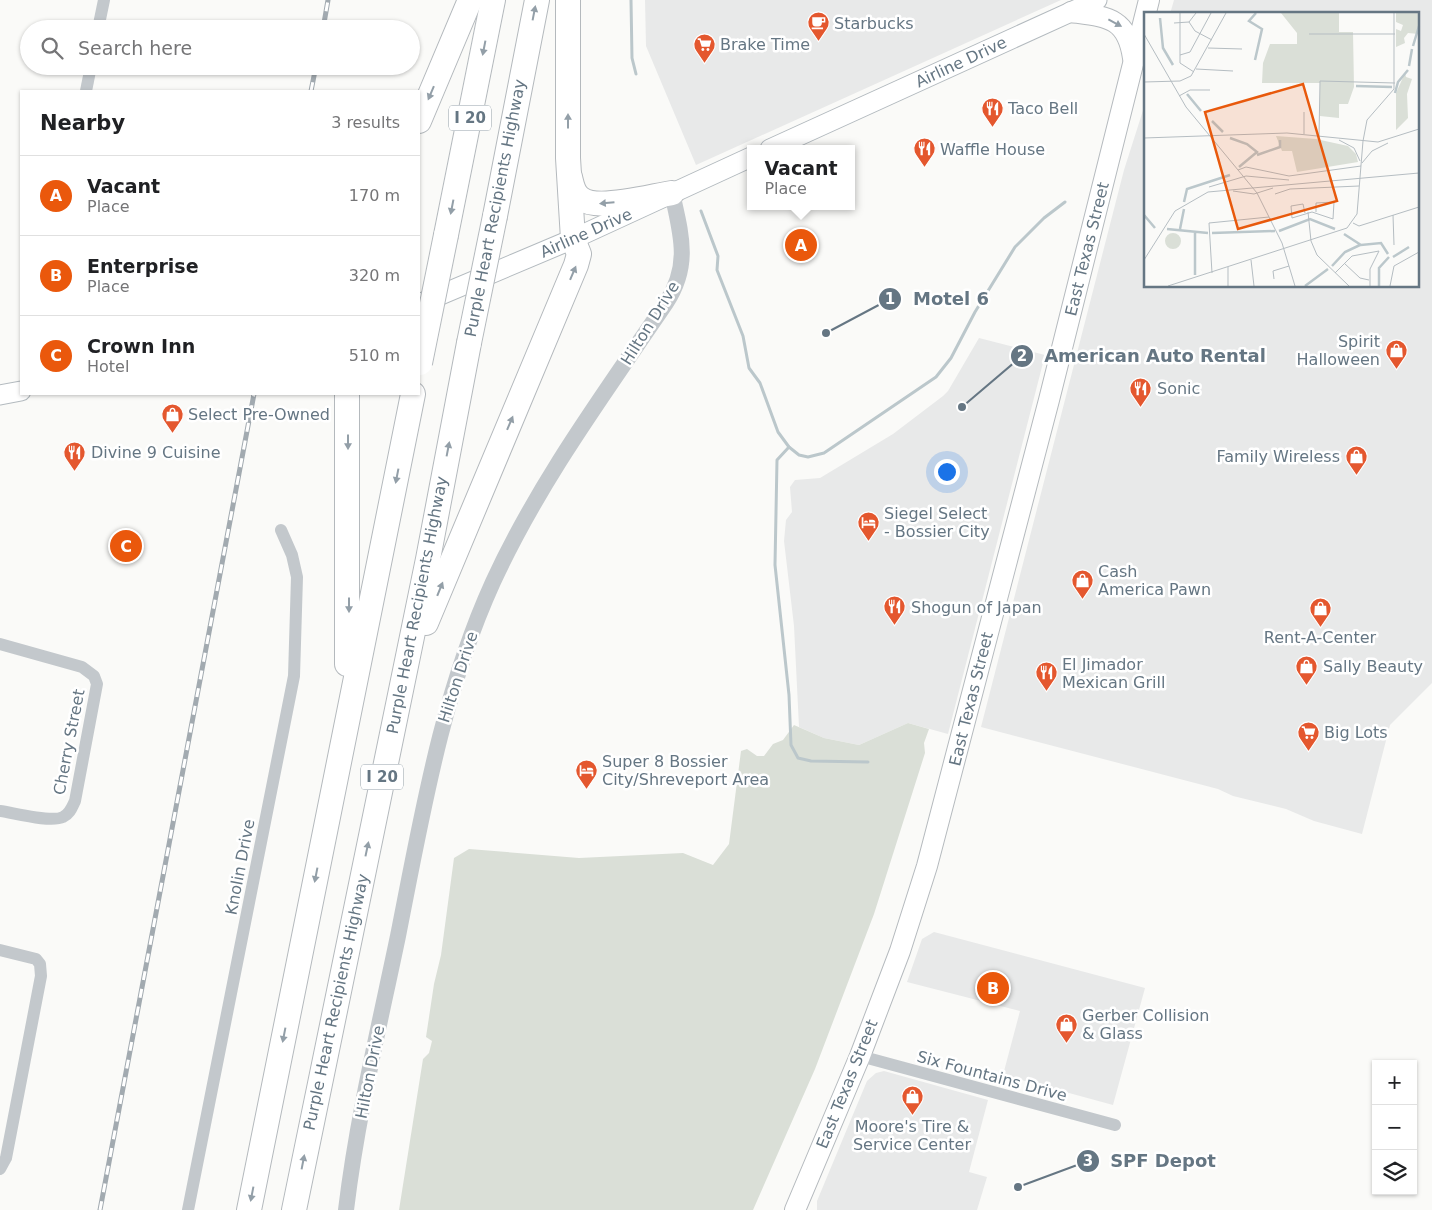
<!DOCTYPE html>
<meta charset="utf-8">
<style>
:root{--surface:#fff;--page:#f6f6f6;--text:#202124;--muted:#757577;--line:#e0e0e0;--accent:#ea580c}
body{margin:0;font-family:"DejaVu Sans",sans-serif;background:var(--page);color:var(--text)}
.controls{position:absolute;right:15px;bottom:15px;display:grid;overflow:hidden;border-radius:0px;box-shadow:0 1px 4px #0004}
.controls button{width:45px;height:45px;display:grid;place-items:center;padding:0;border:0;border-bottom:1px solid var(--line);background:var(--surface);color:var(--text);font:25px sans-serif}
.you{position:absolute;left:946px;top:471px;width:18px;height:18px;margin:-12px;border:4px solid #fff;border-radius:50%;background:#1a73e8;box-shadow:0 0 0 8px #1a73e833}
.badge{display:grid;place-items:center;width:32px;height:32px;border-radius:50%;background:var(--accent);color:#fff;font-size:16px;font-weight:700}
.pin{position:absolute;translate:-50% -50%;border:2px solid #fff;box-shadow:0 1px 5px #0006}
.popup{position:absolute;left:747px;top:145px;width:108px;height:65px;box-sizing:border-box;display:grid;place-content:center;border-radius:0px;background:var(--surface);filter:drop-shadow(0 1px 4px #0005);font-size:16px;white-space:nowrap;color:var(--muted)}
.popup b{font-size:19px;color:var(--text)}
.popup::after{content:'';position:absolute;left:50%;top:100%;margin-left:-10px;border:10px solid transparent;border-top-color:var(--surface)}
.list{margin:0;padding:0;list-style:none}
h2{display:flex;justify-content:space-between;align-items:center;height:65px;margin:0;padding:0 20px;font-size:21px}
h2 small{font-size:16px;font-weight:400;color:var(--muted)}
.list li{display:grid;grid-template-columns:32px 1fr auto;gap:15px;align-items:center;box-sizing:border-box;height:80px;padding:0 20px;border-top:1px solid var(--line)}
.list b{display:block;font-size:19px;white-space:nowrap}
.list p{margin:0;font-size:16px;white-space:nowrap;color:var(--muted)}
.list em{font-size:16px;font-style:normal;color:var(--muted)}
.icon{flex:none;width:28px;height:28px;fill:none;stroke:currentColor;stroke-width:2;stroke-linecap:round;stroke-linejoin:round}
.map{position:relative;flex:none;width:1432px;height:1210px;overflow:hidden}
.search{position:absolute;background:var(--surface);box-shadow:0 1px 4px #0004;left:20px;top:20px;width:400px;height:55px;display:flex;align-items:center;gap:12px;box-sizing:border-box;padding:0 18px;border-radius:28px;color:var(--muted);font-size:19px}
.panel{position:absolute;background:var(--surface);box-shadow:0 1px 4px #0004;left:20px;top:90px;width:400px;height:305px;border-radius:0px}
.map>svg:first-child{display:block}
.built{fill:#e8e9e9}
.green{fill:#dadfd7}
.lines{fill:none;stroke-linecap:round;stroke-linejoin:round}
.stream{stroke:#bbc7cb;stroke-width:3}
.secondary-casing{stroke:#b3babf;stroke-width:21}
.primary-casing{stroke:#b5babe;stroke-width:22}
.motorway-casing{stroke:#b4b9bd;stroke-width:26}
.minor{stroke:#c3c8cc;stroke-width:12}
.tertiary{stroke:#c3c8cc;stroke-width:16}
.secondary{stroke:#fff;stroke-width:19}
.primary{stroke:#fff;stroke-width:20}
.motorway{stroke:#fff;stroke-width:24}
.rail-casing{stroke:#a2aab0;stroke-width:5}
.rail{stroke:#fff;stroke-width:3;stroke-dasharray:9;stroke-linecap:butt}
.motorway-bridge-casing{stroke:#b4b9bd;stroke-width:26;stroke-linecap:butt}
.motorway-bridge{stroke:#fff;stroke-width:24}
.oneway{fill:#939fa8}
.labels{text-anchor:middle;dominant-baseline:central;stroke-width:5;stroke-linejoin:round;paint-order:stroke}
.shield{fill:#fff;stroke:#939fa8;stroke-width:1}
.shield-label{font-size:15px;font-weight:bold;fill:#657683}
.poi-label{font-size:16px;fill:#657683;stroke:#fff;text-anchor:start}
.street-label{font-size:16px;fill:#657683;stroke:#fff}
.inset-river{fill:none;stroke:#bbc7cb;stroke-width:2.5}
.inset-road{fill:none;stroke:#b5bdc2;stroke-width:1}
.view{fill:#e8590c;fill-opacity:0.15;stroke:#e8590c;stroke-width:2.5}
.inset-edge{fill:none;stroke:#657683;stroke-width:2.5}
.leader{fill:none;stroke:#657683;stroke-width:2}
.callout-dot{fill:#657683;stroke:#fff;stroke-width:2}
.mark-label{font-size:15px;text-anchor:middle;font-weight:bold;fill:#fff}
.callout-label{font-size:18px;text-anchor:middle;font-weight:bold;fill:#657683;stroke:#fff;stroke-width:5;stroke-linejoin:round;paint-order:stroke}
</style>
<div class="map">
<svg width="1432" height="1210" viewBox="0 0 1432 1210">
<rect width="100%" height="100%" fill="#fafaf8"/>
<!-- built -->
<g class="built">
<path d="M 645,0 L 1061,0 L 696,165 L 646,46 Z"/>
<path d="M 1174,0 L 1432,0 L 1432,683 L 1390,725 L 1362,834 L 1314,821 L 1286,809 L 1233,796 L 1218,789 L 981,727 L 1124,170 L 1146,101 L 1146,286 L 1418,286 L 1418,14 L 1170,14 Z"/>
<path d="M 979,338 L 1045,355 L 948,734 L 908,723 L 859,745 L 824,738 L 799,727 L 794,626 L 784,541 L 786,520 L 792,512 L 790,487 L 795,480 L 820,478 L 893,434 L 943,396 L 948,391 Z"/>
<path d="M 934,932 L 1145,988 L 1113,1105 L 1003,1075 L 1020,1011 L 907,982 L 922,939 Z"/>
<path d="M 884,1071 L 988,1100 L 969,1172 L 987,1177 L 977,1210 L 817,1210 L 817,1201 L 867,1081 L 876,1073 Z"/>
</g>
<!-- green -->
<path class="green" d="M 908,723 L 929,729 L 924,743 L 925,753 L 874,914 L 815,1069 L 753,1210 L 399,1210 L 423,1059 L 429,1053 L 432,1041 L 426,1037 L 434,984 L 441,955 L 454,858 L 469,849 L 579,858 L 683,853 L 713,865 L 729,844 L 741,751 L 747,749 L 757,756 L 764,756 L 773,744 L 783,740 L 794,725 L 824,738 L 859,745 Z"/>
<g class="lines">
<!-- stream -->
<g class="stream">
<path d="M 631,0 L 632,58 L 636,74"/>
<path d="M 701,211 L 718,256 L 717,270 L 743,336 L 749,368 L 760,383 L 778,432 L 789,447 L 799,455 L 808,457 L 824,453 L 936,377 L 951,358 L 975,312 L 1015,247 L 1044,218 L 1065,202"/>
<path d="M 789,447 L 777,460 L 775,565 L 789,695 L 791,745 L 798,758 L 811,761 L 868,762"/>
</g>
<defs>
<g id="secondary">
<path d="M 770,149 L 1097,0"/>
<path d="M 419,304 L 573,239 L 751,157"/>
<path d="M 0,395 L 21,391"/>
</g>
<g id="primary">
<path d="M 1071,12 C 1107,17 1127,17 1133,58"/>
<path d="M 795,1210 L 860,1056 L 900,951 L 927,866 L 1049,400 L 1149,0"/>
</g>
<g id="motorway">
<path d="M 419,121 L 470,0"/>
<path d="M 570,177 C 572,185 573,193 580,198 C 597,212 651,196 672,193"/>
<path d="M 495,216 L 537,0"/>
<path d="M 446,235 L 493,0"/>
<path d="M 426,623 L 576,265 L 579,254 L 573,239 L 568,158 L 568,0"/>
<path d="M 347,664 L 347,394"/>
<path d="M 249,1210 L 413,394"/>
<path d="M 294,1210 L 428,559 L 469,343"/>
</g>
</defs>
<!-- secondary casing -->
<use href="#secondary" class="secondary-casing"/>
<!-- primary casing -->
<use href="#primary" class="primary-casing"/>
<!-- motorway casing -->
<use href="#motorway" class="motorway-casing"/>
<!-- minor -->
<g class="minor">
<path d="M 98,29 L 104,0"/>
<path d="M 86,91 L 91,66"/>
<path d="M 0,644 L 82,667 L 94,676 L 97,684 L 75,801 C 72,807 70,814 63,817 C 51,823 14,813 0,811"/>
<path d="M 0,950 L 36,959 L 40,964 L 41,976 L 6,1158 L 0,1169"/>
<path d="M 860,1056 L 1115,1125"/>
<path d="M 188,1210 L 294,676 L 297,577 L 292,555 L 281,530"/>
</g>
<!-- tertiary -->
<path class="tertiary" d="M 346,1210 C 357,1118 379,1027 398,936 C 422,815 442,694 493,582 C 539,482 604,394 666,303 C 691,265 681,234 672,193"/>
<!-- secondary -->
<use href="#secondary" class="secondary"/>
<!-- primary -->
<use href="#primary" class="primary"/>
<!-- motorway -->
<use href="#motorway" class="motorway"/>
<defs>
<g id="rail">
<path d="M 323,29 L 328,0"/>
<path d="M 311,91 L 316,66"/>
<path d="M 100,1210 L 254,394"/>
</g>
</defs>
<!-- rail casing -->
<use href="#rail" class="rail-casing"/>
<!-- rail -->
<use href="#rail" class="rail"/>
<defs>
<g id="motorway-bridge">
<path d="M 469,343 L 495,216"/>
<path d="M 420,363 L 446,235"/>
</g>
</defs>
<!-- motorway-bridge casing -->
<use href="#motorway-bridge" class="motorway-bridge-casing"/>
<!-- motorway-bridge -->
<use href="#motorway-bridge" class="motorway-bridge"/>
</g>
<!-- one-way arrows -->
<defs><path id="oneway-solid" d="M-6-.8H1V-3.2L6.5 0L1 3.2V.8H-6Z" transform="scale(1.25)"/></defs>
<g class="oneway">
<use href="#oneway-solid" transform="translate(534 13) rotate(-79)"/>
<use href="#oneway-solid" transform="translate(1115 23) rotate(28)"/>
<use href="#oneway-solid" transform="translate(484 48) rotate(101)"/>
<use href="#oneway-solid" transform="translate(431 93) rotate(113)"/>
<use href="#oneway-solid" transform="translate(568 121) rotate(-90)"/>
<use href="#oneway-solid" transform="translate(607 203) rotate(175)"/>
<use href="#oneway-solid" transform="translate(452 207) rotate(101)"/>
<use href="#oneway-solid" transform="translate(573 273) rotate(-67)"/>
<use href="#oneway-solid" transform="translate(510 423) rotate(-67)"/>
<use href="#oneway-solid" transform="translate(348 442) rotate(90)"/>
<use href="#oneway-solid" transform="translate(448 449) rotate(-79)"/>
<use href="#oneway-solid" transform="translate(397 476) rotate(101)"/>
<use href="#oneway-solid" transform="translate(440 589) rotate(-68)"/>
<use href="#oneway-solid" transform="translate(349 605) rotate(90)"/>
<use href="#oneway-solid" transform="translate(367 849) rotate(-78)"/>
<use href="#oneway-solid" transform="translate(316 875) rotate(101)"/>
<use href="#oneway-solid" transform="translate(284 1035) rotate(101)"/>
<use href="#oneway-solid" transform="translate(303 1162) rotate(-79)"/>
<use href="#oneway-solid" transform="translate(252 1194) rotate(101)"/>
</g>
<!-- icons -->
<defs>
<symbol id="cafe-pin" viewBox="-11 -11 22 30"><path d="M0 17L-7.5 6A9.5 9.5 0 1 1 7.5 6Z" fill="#e4572e" stroke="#fff"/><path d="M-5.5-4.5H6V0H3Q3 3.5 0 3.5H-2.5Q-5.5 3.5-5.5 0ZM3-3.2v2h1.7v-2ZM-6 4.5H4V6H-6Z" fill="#fff"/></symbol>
<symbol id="supermarket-pin" viewBox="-11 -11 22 30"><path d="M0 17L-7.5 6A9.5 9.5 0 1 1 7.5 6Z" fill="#e4572e" stroke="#fff"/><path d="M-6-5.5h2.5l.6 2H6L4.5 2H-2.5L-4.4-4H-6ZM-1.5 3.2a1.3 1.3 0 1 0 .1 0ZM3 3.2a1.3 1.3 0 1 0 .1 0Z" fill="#fff"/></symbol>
<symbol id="restaurant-pin" viewBox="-11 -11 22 30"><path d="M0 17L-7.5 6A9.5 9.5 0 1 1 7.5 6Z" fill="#e4572e" stroke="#fff"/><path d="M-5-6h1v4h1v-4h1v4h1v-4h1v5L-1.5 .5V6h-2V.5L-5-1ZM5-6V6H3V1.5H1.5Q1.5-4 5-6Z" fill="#fff"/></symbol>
<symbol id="shop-pin" viewBox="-11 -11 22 30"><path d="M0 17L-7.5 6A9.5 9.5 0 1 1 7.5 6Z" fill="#e4572e" stroke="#fff"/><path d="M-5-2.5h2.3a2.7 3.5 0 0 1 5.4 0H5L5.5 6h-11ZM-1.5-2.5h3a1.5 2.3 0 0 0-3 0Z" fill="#fff"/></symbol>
<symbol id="hotel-pin" viewBox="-11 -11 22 30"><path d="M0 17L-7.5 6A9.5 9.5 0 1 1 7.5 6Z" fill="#e4572e" stroke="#fff"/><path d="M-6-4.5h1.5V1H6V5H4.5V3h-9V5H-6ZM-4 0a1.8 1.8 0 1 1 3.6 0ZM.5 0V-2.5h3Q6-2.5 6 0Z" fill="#fff"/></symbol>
</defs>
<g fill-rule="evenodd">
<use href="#cafe-pin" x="806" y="10" width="25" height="34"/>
<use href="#supermarket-pin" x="692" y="32" width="25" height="34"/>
<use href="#restaurant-pin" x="980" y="96" width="25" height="34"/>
<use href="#restaurant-pin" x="912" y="136" width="25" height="34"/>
<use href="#shop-pin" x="1384" y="338" width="25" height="34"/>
<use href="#restaurant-pin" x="1128" y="376" width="25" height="34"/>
<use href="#shop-pin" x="160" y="402" width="25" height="34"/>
<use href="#restaurant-pin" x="62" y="440" width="25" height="34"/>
<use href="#shop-pin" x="1344" y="444" width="25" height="34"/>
<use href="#hotel-pin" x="856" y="510" width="25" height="34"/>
<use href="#shop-pin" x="1070" y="568" width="25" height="34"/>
<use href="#restaurant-pin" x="882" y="594" width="25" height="34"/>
<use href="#shop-pin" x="1308" y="596" width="25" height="34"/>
<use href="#shop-pin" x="1294" y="654" width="25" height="34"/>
<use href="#restaurant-pin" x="1034" y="660" width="25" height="34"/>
<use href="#supermarket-pin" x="1296" y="720" width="25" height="34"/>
<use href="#hotel-pin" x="574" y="758" width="25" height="34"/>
<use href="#shop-pin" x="1054" y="1012" width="25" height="34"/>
<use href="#shop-pin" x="900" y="1084" width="25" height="34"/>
</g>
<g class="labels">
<!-- shield labels -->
<g class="shield">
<rect x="449" y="105.5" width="42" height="25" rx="4"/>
<rect x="361" y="764.5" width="42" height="25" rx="4"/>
</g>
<g class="shield-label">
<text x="470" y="118">I 20</text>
<text x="382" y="777">I 20</text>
</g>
<!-- poi labels -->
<g class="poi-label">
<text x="834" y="23">Starbucks</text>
<text x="720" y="44">Brake Time</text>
<text x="1008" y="108">Taco Bell</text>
<text x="940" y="149">Waffle House</text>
<text x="1380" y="341" text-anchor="end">Spirit<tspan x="1380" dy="18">Halloween</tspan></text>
<text x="1157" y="388">Sonic</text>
<text x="188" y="414">Select Pre-Owned</text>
<text x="91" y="452">Divine 9 Cuisine</text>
<text x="1340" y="456" text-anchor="end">Family Wireless</text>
<text x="884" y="513">Siegel Select<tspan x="884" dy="18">- Bossier City</tspan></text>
<text x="1098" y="571">Cash<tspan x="1098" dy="18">America Pawn</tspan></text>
<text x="911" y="607">Shogun of Japan</text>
<text x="1320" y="637" text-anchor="middle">Rent-A-Center</text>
<text x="1062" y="664">El Jimador<tspan x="1062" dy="18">Mexican Grill</tspan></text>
<text x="1323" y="666">Sally Beauty</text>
<text x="1324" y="732">Big Lots</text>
<text x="602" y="761">Super 8 Bossier<tspan x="602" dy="18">City/Shreveport Area</tspan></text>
<text x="1082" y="1015">Gerber Collision<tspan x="1082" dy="18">&amp; Glass</tspan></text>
<text x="912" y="1126" text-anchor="middle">Moore's Tire &amp;<tspan x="912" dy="18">Service Center</tspan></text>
</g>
<!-- street labels -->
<g class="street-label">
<text transform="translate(961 62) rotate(-25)">Airline Drive</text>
<text transform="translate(495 208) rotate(-79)">Purple Heart Recipients Highway</text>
<text transform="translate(586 233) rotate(-24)">Airline Drive</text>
<text transform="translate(1087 249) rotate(-76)">East Texas Street</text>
<text transform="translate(650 323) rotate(-58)">Hilton Drive</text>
<text transform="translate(417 605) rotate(-79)">Purple Heart Recipients Highway</text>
<text transform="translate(458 677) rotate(-72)">Hilton Drive</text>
<text transform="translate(971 699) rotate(-76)">East Texas Street</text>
<text transform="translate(69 742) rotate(-79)">Cherry Street</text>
<text transform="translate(240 867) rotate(-79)">Knolin Drive</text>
<text transform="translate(336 1002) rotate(-78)">Purple Heart Recipients Highway</text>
<text transform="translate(370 1072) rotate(-79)">Hilton Drive</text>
<text transform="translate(992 1076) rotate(15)">Six Fountains Drive</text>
<text transform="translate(847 1084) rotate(-68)">East Texas Street</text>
</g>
</g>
<!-- overview -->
<g transform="translate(1144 12)">
<rect width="275" height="275" fill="#fafaf8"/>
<path d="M 137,1 L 195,1 L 195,20 L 209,20 L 210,75 L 204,92 L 195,92 L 195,106 L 176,104 L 176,71 L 118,71 L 119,51 L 126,32 L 153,32 L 153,21 ZM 252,1 L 275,1 L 275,22 L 264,21 L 260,26 L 261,31 L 252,35 L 252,17 L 257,19 L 259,13 L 252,10 ZM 261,61 L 262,65 L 268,67 L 263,82 L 264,106 L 252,118 L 252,81 ZM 132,124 L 172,127 L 204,134 L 212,142 L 214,150 L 153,160 L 148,139 L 138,139 ZM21 229a8 8 0 1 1 16 0a8 8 0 1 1-16 0Z" fill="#dadfd7"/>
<path class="inset-river" d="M 16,6 L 19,36 L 29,53M 269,34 L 275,14M 111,48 L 118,17 L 105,9 L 112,1M 265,54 L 268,37M 212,74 L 248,75M 251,81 L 254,70 L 264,58M 43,82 L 57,99M 68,109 L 79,120M 86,126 L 103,132 L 113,140 L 95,155M 113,143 L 136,135 L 136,128M 40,190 L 43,177 L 86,163M 0,203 L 11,216M 23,217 L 64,221M 36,217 L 40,197M 135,219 L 166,207 L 191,217M 51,220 L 51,263M 68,221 L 131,219M 200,222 L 217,233 L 237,231 L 244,242M 249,245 L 265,235M 188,254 L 201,240 L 216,233M 161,274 L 184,257M 235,274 L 235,256 L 245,245"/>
<path class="inset-road" d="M 36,1 L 36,51 L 50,60M 45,10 L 51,19 L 68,28M 30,11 L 45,10 L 52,1M 0,22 L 42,95 L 113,181 L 138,231 L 151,274M 165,22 L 251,22M 64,36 L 98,37M 36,43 L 46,40 L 67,1M 52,57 L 89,59M 0,70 L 36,69 L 47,64 L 82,1M 35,84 L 46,78 L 66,78M 160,100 L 160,122M 175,124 L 176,69 L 251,71M 0,126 L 143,121 L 234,130 L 275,117M 195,128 L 210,136 L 216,149M 219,129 L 223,108 L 250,77 L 250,1M 218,151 L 228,139 L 244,131M 94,158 L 102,155 L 145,164 L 217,154M 65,175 L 102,164 L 145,168M 89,179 L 110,182 L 129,176M 131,182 L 146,177 L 215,174M 164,200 L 167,229M 161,201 L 159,192 L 147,194 L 148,206 L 168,200 L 189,207 L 190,190 L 172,191 L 172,200M 249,203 L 250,233M 209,211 L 215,214 L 275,195M 167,229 L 173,243 L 205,274M 0,248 L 31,199 L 64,180 L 275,161M 107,248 L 110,274M 200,251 L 216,266 L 225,268M 84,255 L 84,274M 68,261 L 65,211 L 125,205M 191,261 L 208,244 L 235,239M 130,267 L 129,259 L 145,254M 24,274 L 203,216 L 213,202 L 219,129M 226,274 L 226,257 L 235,239M 246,274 L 250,254 L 275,240"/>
<path class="view" d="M 159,72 L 193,189 L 94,217 L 61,100 Z"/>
<rect width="275" height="275" class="inset-edge"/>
</g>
<!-- callouts -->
<path class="leader" d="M826 333L890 299M962 407L1022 356M1018 1187L1088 1161"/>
<g class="callout-dot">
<circle cx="826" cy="333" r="5"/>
<circle cx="962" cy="407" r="5"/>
<circle cx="1018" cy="1187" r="5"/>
<circle cx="890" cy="299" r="12"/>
<circle cx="1022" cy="356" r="12"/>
<circle cx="1088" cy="1161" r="12"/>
</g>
<g class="mark-label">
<text x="890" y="304">1</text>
<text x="1022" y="361">2</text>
<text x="1088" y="1166">3</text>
</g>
<g class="callout-label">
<text x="951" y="305">Motel 6</text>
<text x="1155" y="362">American Auto Rental</text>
<text x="1163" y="1167">SPF Depot</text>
</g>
</svg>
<div class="controls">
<button>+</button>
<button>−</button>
<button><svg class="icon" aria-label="layers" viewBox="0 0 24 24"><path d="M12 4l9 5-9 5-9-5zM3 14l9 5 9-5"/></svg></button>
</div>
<div class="you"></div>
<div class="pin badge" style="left:801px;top:245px">A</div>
<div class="popup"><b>Vacant</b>Place</div>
<div class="pin badge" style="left:993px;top:988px">B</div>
<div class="pin badge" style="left:126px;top:546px">C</div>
<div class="search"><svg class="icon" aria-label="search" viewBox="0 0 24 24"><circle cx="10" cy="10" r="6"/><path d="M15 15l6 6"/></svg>Search here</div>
<section class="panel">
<h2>Nearby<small>3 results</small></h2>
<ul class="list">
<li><span class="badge">A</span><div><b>Vacant</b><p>Place</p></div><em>170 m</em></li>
<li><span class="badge">B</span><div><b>Enterprise</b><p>Place</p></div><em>320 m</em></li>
<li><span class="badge">C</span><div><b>Crown Inn</b><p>Hotel</p></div><em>510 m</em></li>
</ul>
</section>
</div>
